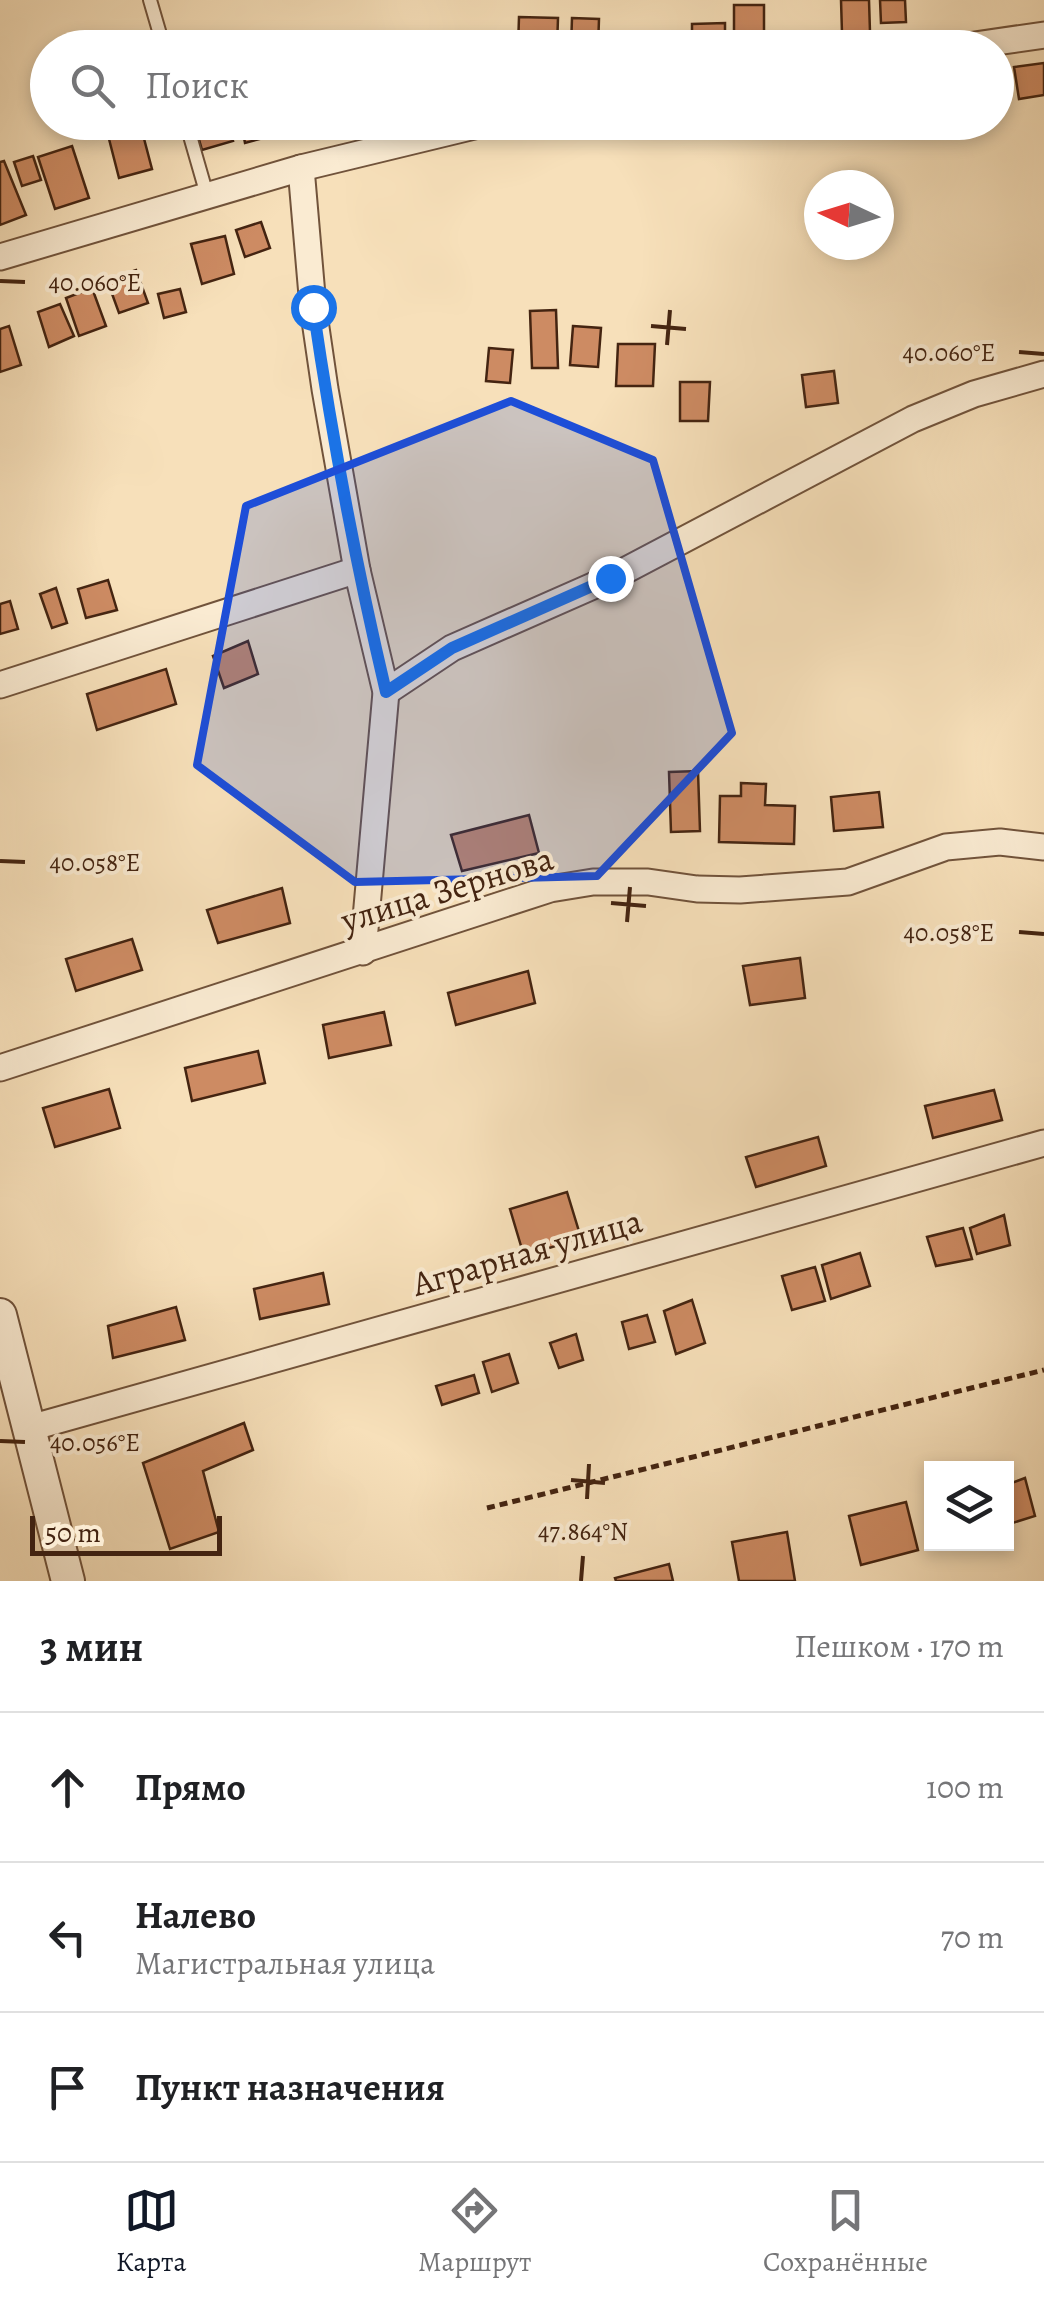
<!DOCTYPE html>
<html lang="ru">
<meta charset="utf-8">
<style>
:root{--surface:#fff;--page:#f2f2f2;--text:#202124;--muted:#757577;--line:#e0e0e0;--accent:#111827}
body{margin:0;font-family:Alegreya,serif;background:var(--page);color:var(--text)}
.controls{position:absolute;right:30px;bottom:30px;display:grid;overflow:hidden;border-radius:0px;box-shadow:0 5px 15px #0003}
.controls button{width:90px;height:90px;display:grid;place-items:center;padding:0;border:0;border-bottom:2px solid var(--line);background:var(--surface);color:var(--text);font:50px sans-serif}
.compass{position:absolute;left:804px;top:170px;width:90px;height:90px;border-radius:50%;background:var(--surface);box-shadow:0 5px 15px #0003;rotate:274deg}
.scale{position:absolute;left:30px;bottom:25px;width:192px;box-sizing:border-box;padding-left:10px;border:5px solid #442411;border-top:0;font-size:28px;line-height:35px;white-space:nowrap;color:#442411;-webkit-text-stroke:8px #faebd2;paint-order:stroke}
.stop{position:absolute;width:30px;height:30px;margin:-22px;border:8px solid #1a73e8;border-radius:50%;background:#fff}
.stop.end{background:#1a73e8;border-color:#fff;box-shadow:0 2px 10px #0008}
.list{margin:0;padding:0;list-style:none}
h2{display:flex;justify-content:space-between;align-items:center;height:130px;margin:0;padding:0 40px;font-size:42px}
h2 small{font-size:32px;font-weight:400;color:var(--muted)}
.list li{display:grid;grid-template-columns:65px 1fr auto;gap:30px;align-items:center;box-sizing:border-box;height:150px;padding:0 40px;border-top:2px solid var(--line)}
.list b{display:block;font-size:38px;white-space:nowrap}
.list p{margin:0;font-size:32px;white-space:nowrap;color:var(--muted)}
.list em{font-size:32px;font-style:normal;color:var(--muted)}
.icon{flex:none;width:55px;height:55px;fill:none;stroke:currentColor;stroke-width:2;stroke-linecap:round;stroke-linejoin:round}
.map{position:relative;flex:none;width:1044px;height:1581px;overflow:hidden}
.search{position:absolute;background:var(--surface);box-shadow:0 5px 15px #0003;left:30px;right:30px;top:30px;height:110px;display:flex;align-items:center;gap:25px;box-sizing:border-box;padding:0 35px;border-radius:55px;color:var(--muted);font-size:38px}
.sheet{height:580px;background:var(--surface)}
nav{display:flex;justify-content:space-around;align-items:center;box-sizing:border-box;height:140px;border-top:2px solid var(--line);background:var(--surface);font-size:28px;color:var(--muted)}
nav a{display:grid;justify-items:center;gap:5px}
nav .on{color:var(--accent)}
.map>svg:first-child{display:block}
.building{fill:#cd8b63;stroke:#442411;stroke-width:2.5}
.lines{fill:none;stroke-linecap:round;stroke-linejoin:round}
.service-casing{stroke:#71533b;stroke-width:16}
.minor-casing{stroke:#71533b;stroke-width:29}
.tertiary-casing{stroke:#71533b;stroke-width:36}
.path{stroke:#442411;stroke-width:5;stroke-dasharray:8 5;stroke-linecap:butt}
.service{stroke:#faebd2;stroke-width:12}
.minor{stroke:#faebd2;stroke-width:25}
.tertiary{stroke:#faebd2;stroke-width:32}
.route{stroke:#1a73e8;stroke-width:12}
.marked{fill:#1d4ed8;fill-opacity:0.2;stroke:#1d4ed8;stroke-width:8;stroke-linejoin:round}
.ticks{fill:none;stroke:#442411;stroke-width:4}
.labels{text-anchor:middle;dominant-baseline:central;stroke-width:8;stroke-linejoin:round;paint-order:stroke}
.street-label{font-size:35px;fill:#442411;stroke:#faebd2}
.ticks-label{font-size:25px;text-anchor:middle;fill:#442411;stroke:#faebd2;stroke-width:8;stroke-linejoin:round;paint-order:stroke}
</style>
<div class="map">
<svg width="1044" height="1581" viewBox="0 0 1044 1581">
<rect width="100%" height="100%" fill="#f7e0ba"/>
<filter id="stains"><feTurbulence type="fractalNoise" baseFrequency=".002" numOctaves="4"/><feColorMatrix values="0 0 0 0 .2 0 0 0 0 .09 0 0 0 0 .02 0 0 0 .5 -.17"/></filter>
<radialGradient id="worn" r=".72"><stop offset=".6" stop-color="#630" stop-opacity="0"/><stop offset="1" stop-color="#630" stop-opacity=".3"/></radialGradient>
<!-- building -->
<g class="building">
<path d="M 841,0 L 869,0 L 870,32 L 842,33 Z"/>
<path d="M 880,0 L 905,0 L 906,22 L 881,23 Z"/>
<rect x="734" y="5" width="30" height="43"/>
<path d="M 519,17 L 558,18 L 557,48 L 518,48 Z"/>
<path d="M 572,18 L 599,19 L 598,48 L 571,48 Z"/>
<path d="M 725,23 L 725,48 L 692,48 L 692,24 Z"/>
<path d="M 1044,63 L 1044,95 L 1019,99 L 1014,67 Z"/>
<path d="M 194,122 L 227,122 L 233,141 L 202,150 Z"/>
<path d="M 241,122 L 259,122 L 263,138 L 245,143 Z"/>
<path d="M 142,131 L 152,169 L 119,178 L 109,139 Z"/>
<path d="M 72,146 L 89,198 L 55,209 L 38,157 Z"/>
<path d="M 33,156 L 41,180 L 22,186 L 14,162 Z"/>
<path d="M 4,161 L 26,215 L 0,225 L 0,162 Z"/>
<path d="M 261,222 L 270,248 L 245,257 L 236,230 Z"/>
<path d="M 225,236 L 234,274 L 202,284 L 191,244 Z"/>
<path d="M 136,270 L 148,303 L 119,313 L 107,280 Z"/>
<path d="M 92,288 L 106,326 L 79,336 L 66,298 Z"/>
<path d="M 180,289 L 186,312 L 164,318 L 158,294 Z"/>
<path d="M 60,304 L 74,336 L 49,347 L 38,312 Z"/>
<path d="M 556,310 L 558,368 L 532,368 L 530,311 Z"/>
<path d="M 9,326 L 21,365 L 0,372 L 0,329 Z"/>
<path d="M 573,326 L 601,328 L 598,367 L 570,365 Z"/>
<path d="M 618,344 L 655,344 L 653,386 L 616,386 Z"/>
<path d="M 489,348 L 513,350 L 510,383 L 486,381 Z"/>
<path d="M 834,371 L 838,403 L 806,407 L 802,375 Z"/>
<path d="M 680,382 L 710,382 L 708,421 L 680,421 Z"/>
<path d="M 108,580 L 117,610 L 86,618 L 78,589 Z"/>
<path d="M 56,588 L 67,623 L 52,628 L 40,594 Z"/>
<path d="M 10,601 L 18,629 L 0,634 L 0,604 Z"/>
<path d="M 248,641 L 258,674 L 224,688 L 213,656 Z"/>
<path d="M 166,669 L 176,704 L 97,730 L 87,694 Z"/>
<path d="M 698,771 L 700,831 L 671,832 L 669,772 Z"/>
<path d="M 741,783 L 766,784 L 765,805 L 795,806 L 794,844 L 719,842 L 720,796 L 741,796 Z"/>
<path d="M 879,792 L 883,827 L 834,831 L 831,797 Z"/>
<path d="M 529,815 L 539,853 L 462,871 L 451,835 Z"/>
<path d="M 282,888 L 290,923 L 218,943 L 207,910 Z"/>
<path d="M 132,939 L 142,970 L 76,991 L 66,959 Z"/>
<path d="M 800,958 L 805,998 L 750,1005 L 743,966 Z"/>
<path d="M 528,971 L 535,1003 L 456,1025 L 448,993 Z"/>
<path d="M 384,1012 L 391,1045 L 329,1058 L 323,1025 Z"/>
<path d="M 258,1051 L 265,1083 L 192,1101 L 185,1068 Z"/>
<path d="M 109,1089 L 120,1128 L 55,1147 L 43,1108 Z"/>
<path d="M 994,1090 L 1002,1120 L 933,1138 L 925,1106 Z"/>
<path d="M 818,1137 L 826,1166 L 756,1187 L 746,1157 Z"/>
<path d="M 567,1192 L 581,1238 L 524,1256 L 510,1209 Z"/>
<path d="M 1004,1215 L 1010,1245 L 977,1254 L 970,1228 Z"/>
<path d="M 963,1228 L 972,1259 L 936,1266 L 927,1237 Z"/>
<path d="M 860,1253 L 870,1286 L 831,1299 L 822,1265 Z"/>
<path d="M 815,1267 L 825,1301 L 792,1310 L 782,1276 Z"/>
<path d="M 323,1273 L 329,1304 L 260,1319 L 254,1289 Z"/>
<path d="M 692,1300 L 705,1343 L 676,1354 L 664,1311 Z"/>
<path d="M 176,1307 L 185,1340 L 113,1358 L 108,1326 Z"/>
<path d="M 647,1315 L 655,1342 L 629,1349 L 622,1322 Z"/>
<path d="M 576,1334 L 583,1360 L 559,1368 L 550,1343 Z"/>
<path d="M 509,1354 L 518,1383 L 492,1392 L 483,1362 Z"/>
<path d="M 474,1375 L 479,1393 L 442,1405 L 436,1386 Z"/>
<path d="M 244,1423 L 253,1450 L 203,1471 L 219,1532 L 170,1549 L 143,1463 Z"/>
<path d="M 1025,1478 L 1035,1516 L 1006,1525 L 1006,1485 Z"/>
<path d="M 906,1502 L 918,1550 L 861,1565 L 849,1516 Z"/>
<path d="M 787,1532 L 795,1581 L 739,1581 L 732,1542 Z"/>
<path d="M 669,1564 L 673,1581 L 616,1581 L 615,1578 Z"/>
</g>
<g class="lines">
<defs>
<g id="service">
<path d="M 150,0 L 164,48"/>
<path d="M 186,122 L 207,195"/>
</g>
<g id="minor">
<path d="M 954,48 L 1044,35"/>
<path d="M 301,168 L 313,307 L 325,389 L 357,570 L 386,692 L 363,952"/>
<path d="M 0,257 L 301,168 L 491,122"/>
<path d="M 0,685 L 357,570"/>
<path d="M 386,692 L 452,648 L 611,578 L 913,419 L 974,394 L 1044,374"/>
<path d="M 0,1068 L 550,889 L 593,882 L 648,882 L 697,889 L 740,890 L 848,882 L 946,847 L 1000,842 L 1044,847"/>
<path d="M 30,1428 L 1044,1143"/>
</g>
<path id="tertiary" d="M 0,1315 L 68,1581"/>
</defs>
<!-- service casing -->
<use href="#service" class="service-casing"/>
<!-- minor casing -->
<use href="#minor" class="minor-casing"/>
<!-- tertiary casing -->
<use href="#tertiary" class="tertiary-casing"/>
<!-- path -->
<path class="path" d="M 487,1508 L 1044,1370"/>
<!-- service -->
<use href="#service" class="service"/>
<!-- minor -->
<use href="#minor" class="minor"/>
<!-- tertiary -->
<use href="#tertiary" class="tertiary"/>
</g>
<g class="lines">
<!-- route -->
<path class="route" d="M 313,307 C 332,437 356,565 386,692 L 452,648 L 610,578"/>
</g>
<!-- marked area -->
<path class="marked" d="M 511,401 L 653,460 L 732,733 L 597,876 L 355,882 L 197,765 L 246,506 Z"/>
<!-- ticks -->
<path class="ticks" d="M 0,281 L 25,282M 651,326 L 686,329M 667,345 L 670,310M 1019,352 L 1044,354M 0,861 L 25,862M 611,903 L 646,906M 627,922 L 630,887M 1019,932 L 1044,934M 0,1441 L 25,1442M 571,1480 L 605,1483M 587,1499 L 589,1464M 581,1581 L 583,1556"/>
<g class="labels">
<!-- street labels -->
<g class="street-label">
<text transform="translate(447 889) rotate(-17)">улица Зернова</text>
<text transform="translate(527 1252) rotate(-16)">Аграрная улица</text>
</g>
</g>
<g class="ticks-label">
<text x="95" y="291">40.060°E</text>
<text x="949" y="361">40.060°E</text>
<text x="95" y="871">40.058°E</text>
<text x="949" y="941">40.058°E</text>
<text x="95" y="1451">40.056°E</text>
<text x="583" y="1540">47.864°N</text>
</g>
<rect width="100%" height="100%" filter="url(#stains)"/>
<rect width="100%" height="100%" fill="url(#worn)"/>
</svg>
<div class="controls">
<button><svg class="icon" aria-label="layers" viewBox="0 0 24 24"><path d="M12 4l9 5-9 5-9-5zM3 14l9 5 9-5"/></svg></button>
</div>
<svg class="compass" viewBox="-18 -18 36 36"><path d="M0-13l5 13h-10z" fill="#e53935"/><path d="M0 13l5-13h-10z" fill="#757577"/></svg>
<div class="scale">50 m</div>
<div class="stop" style="left:313px;top:307px"></div>
<div class="stop end" style="left:610px;top:578px"></div>
<div class="search"><svg class="icon" aria-label="search" viewBox="0 0 24 24"><circle cx="10" cy="10" r="6"/><path d="M15 15l6 6"/></svg>Поиск</div>
</div>
<section class="sheet">
<h2>3 мин<small>Пешком · 170 m</small></h2>
<ul class="list">
<li><svg class="icon" aria-label="ahead" viewBox="0 0 24 24"><path d="M12 20V5M6 11l6-6 6 6"/></svg><div><b>Прямо</b></div><em>100 m</em></li>
<li><svg class="icon" aria-label="left" viewBox="0 0 24 24"><path d="M17 20v-9H6M10 6l-5 5 5 5"/></svg><div><b>Налево</b><p>Магистральная улица</p></div><em>70 m</em></li>
<li><svg class="icon" aria-label="arrive" viewBox="0 0 24 24"><path d="M6 21V4h12l-3 4 3 4H6"/></svg><div><b>Пункт назначения</b></div></li>
</ul>
</section>
<nav>
<a class="on"><svg class="icon" aria-label="map" viewBox="0 0 24 24"><path d="M3 6l6-2 6 2 6-2v14l-6 2-6-2-6 2zM9 4v14M15 6v14"/></svg>Карта</a>
<a><svg class="icon" aria-label="directions" viewBox="0 0 24 24"><path d="M12 3l9 9-9 9-9-9zM9 14v-3h6M13 9l2 2-2 2"/></svg>Маршрут</a>
<a><svg class="icon" aria-label="saved" viewBox="0 0 24 24"><path d="M7 4h10v16l-5-4-5 4z"/></svg>Сохранённые</a>
</nav>
